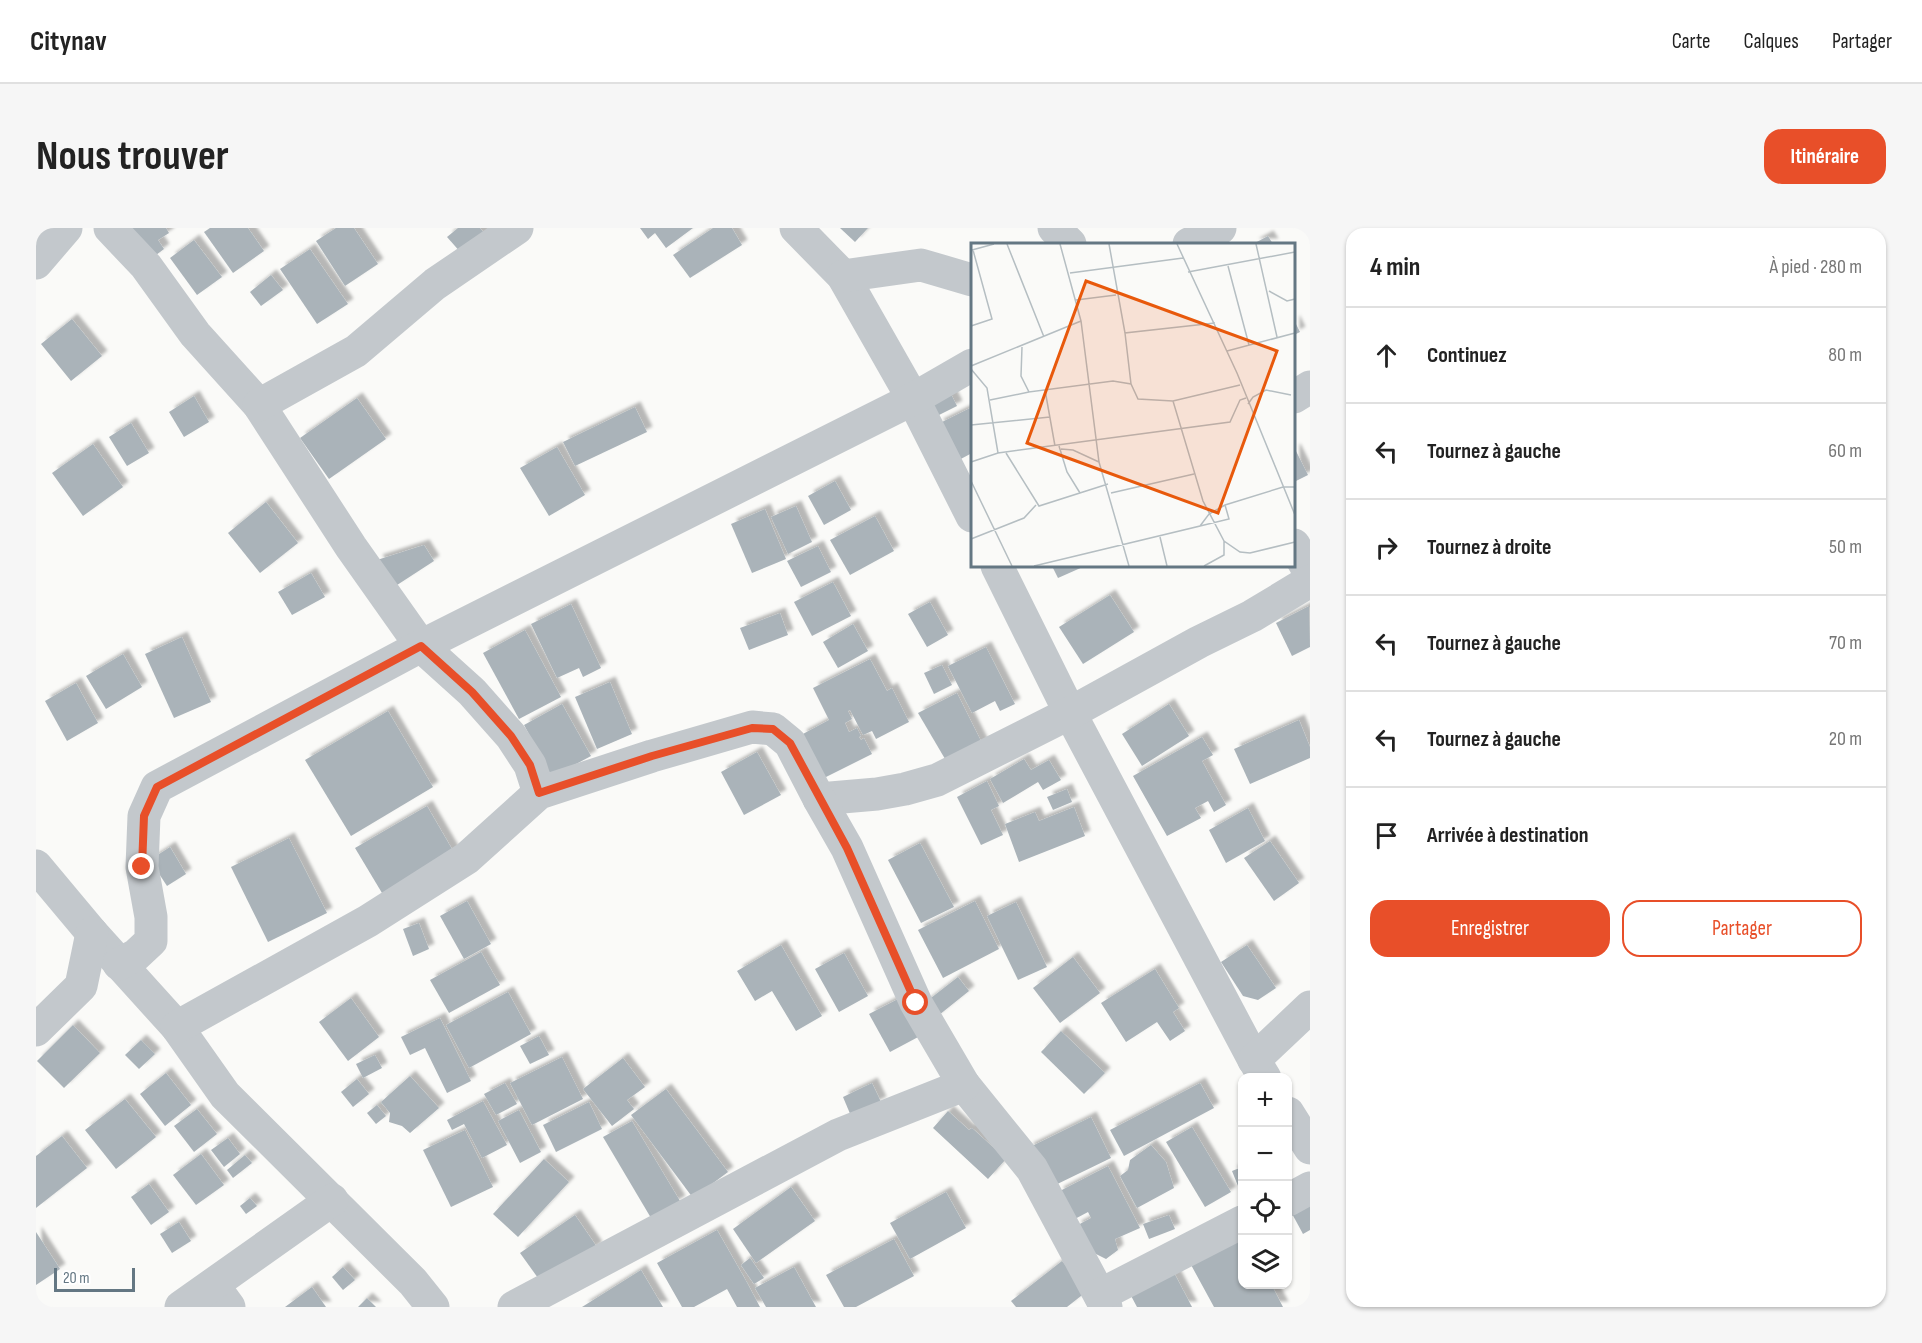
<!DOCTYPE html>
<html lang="fr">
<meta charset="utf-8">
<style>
:root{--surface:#fff;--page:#f6f6f6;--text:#222;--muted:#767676;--line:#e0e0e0;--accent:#e84f29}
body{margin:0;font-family:"Sofia Sans Condensed",sans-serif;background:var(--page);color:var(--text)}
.controls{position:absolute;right:18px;bottom:18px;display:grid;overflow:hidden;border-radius:12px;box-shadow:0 2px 4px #0004}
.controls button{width:54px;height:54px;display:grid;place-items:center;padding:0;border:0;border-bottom:2px solid var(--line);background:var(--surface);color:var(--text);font:30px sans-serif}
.scale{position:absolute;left:18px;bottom:15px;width:81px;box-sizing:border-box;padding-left:6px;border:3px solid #647783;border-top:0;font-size:16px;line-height:21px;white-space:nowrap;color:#647783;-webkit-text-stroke:4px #fff;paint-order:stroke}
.stop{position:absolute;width:18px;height:18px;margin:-14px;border:4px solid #e84f29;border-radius:50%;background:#fff}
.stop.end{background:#e84f29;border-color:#fff;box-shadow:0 2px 6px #0008}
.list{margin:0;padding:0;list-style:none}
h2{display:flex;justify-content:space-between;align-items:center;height:78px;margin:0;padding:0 24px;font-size:26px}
h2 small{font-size:20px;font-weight:400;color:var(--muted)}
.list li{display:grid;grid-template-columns:39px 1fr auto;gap:18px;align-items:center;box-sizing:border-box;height:96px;padding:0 24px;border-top:2px solid var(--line)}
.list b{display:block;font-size:22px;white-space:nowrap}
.list em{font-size:20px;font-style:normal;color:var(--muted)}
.actions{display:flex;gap:12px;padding:18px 24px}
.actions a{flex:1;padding:14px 0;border:2px solid var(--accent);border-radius:18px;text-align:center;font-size:21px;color:var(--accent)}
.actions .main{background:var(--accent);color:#fff}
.icon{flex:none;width:33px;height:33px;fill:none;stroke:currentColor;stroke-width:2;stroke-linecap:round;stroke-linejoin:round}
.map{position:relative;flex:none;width:1274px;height:1079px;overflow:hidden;border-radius:18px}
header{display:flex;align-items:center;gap:36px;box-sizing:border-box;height:84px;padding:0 30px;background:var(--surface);border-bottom:2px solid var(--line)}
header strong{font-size:28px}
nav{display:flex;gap:33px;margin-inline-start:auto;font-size:21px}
.intro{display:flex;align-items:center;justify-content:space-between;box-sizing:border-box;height:144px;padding:0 36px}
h1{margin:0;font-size:42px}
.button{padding:15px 27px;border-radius:18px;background:var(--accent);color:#fff;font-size:21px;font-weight:700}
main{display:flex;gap:36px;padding:0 36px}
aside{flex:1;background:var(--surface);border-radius:18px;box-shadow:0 2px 4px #0004}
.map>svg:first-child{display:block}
.building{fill:#aab3b9;filter:url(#shadow)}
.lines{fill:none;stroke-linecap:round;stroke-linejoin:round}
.minor{stroke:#c3c8cc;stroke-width:33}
.route{stroke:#e84f29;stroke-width:8}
.inset-road{fill:none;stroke:#b5bec2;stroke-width:1.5}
.view{fill:#e8590c;fill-opacity:0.15;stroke:#e8590c;stroke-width:3}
.inset-edge{fill:none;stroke:#647783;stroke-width:3}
</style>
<header>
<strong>Citynav</strong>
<nav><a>Carte</a><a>Calques</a><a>Partager</a></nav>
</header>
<div class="intro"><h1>Nous trouver</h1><a class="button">Itinéraire</a></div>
<main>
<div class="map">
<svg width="1274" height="1079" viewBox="0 0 1274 1079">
<defs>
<filter id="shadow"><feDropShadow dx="5.5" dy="-5.5" stdDeviation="1.5" flood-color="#0004"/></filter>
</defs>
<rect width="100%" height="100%" fill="#fafaf8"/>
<!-- building -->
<g class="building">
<path d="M 95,0 L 130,0 L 133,5 L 122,12 L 128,21 L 116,30 Z"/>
<path d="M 174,0 L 212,0 L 228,23 L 197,45 L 168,4 Z"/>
<path d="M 300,0 L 318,0 L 342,36 L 309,58 L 280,13 Z"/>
<path d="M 422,0 L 444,0 L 449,6 L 426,26 L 411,9 Z"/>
<path d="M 604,0 L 657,0 L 630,20 L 619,5 L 612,11 Z"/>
<path d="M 677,0 L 696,0 L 706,17 L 654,50 L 637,27 Z"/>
<path d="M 804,0 L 832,0 L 819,14 Z"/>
<path d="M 1232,8 L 1237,16 L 1217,16 Z"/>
<path d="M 158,12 L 186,49 L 161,67 L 134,30 Z"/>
<path d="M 274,21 L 312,76 L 281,96 L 244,41 Z"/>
<path d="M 235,47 L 247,62 L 225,78 L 214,64 Z"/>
<path d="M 36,91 L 66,128 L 35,153 L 5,116 Z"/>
<path d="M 1258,92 L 1264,104 L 1258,107 Z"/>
<path d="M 914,164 L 921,178 L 899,189 L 892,175 Z"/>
<path d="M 158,168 L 173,194 L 148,209 L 133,184 Z"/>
<path d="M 321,170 L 350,211 L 293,251 L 264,210 Z"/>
<path d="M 599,179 L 611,204 L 539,238 L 527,214 Z"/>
<path d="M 936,179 L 936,225 L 921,233 L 902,196 Z"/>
<path d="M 95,195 L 113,225 L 91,238 L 73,209 Z"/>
<path d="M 57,216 L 87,259 L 47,288 L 16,245 Z"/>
<path d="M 521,219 L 549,267 L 513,288 L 484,240 Z"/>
<path d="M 1259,221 L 1272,247 L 1258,254 L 1258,222 Z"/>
<path d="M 799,253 L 815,282 L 788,297 L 772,268 Z"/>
<path d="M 230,274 L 262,315 L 224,345 L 192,305 Z"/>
<path d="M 760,278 L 776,314 L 752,326 L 735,289 Z"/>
<path d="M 729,281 L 750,331 L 716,345 L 695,296 Z"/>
<path d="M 839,288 L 858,323 L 814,347 L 794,312 Z"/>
<path d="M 388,317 L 398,333 L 358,359 L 341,332 Z"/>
<path d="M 782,318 L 795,344 L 765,359 L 751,333 Z"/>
<path d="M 1016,338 L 1049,338 L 1022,350 Z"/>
<path d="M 275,345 L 289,369 L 256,387 L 242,364 Z"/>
<path d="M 797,354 L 815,388 L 776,408 L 758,374 Z"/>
<path d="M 1074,367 L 1098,404 L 1047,436 L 1023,399 Z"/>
<path d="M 894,374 L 912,407 L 891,419 L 872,386 Z"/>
<path d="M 535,376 L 565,440 L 547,449 L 543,440 L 521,450 L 495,396 Z"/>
<path d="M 1273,378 L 1274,419 L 1256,428 L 1240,395 Z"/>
<path d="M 744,385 L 752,407 L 713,422 L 704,400 Z"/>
<path d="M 817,396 L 832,423 L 802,440 L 787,414 Z"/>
<path d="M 489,402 L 525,469 L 483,491 L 447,425 Z"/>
<path d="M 146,409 L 175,474 L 138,490 L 109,426 Z"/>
<path d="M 950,419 L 979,476 L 964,483 L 959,473 L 936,485 L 912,438 Z"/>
<path d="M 87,426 L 106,459 L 70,481 L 50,448 Z"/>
<path d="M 834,431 L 851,463 L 856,460 L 873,494 L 840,511 L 836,503 L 827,507 L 814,482 L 812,483 L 816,491 L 809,495 L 813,504 L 821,500 L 825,508 L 823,509 L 825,512 L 828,510 L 836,526 L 788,550 L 765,507 L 793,492 L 777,460 Z"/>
<path d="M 906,437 L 916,457 L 898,466 L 888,445 Z"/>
<path d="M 574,454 L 596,506 L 561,521 L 539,469 Z"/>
<path d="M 40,455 L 62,495 L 31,513 L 9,473 Z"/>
<path d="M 921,465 L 947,517 L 912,536 L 882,485 Z"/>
<path d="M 526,476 L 555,528 L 516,549 L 488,497 Z"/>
<path d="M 1133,476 L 1153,508 L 1106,538 L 1086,506 Z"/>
<path d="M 352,483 L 397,559 L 315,608 L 269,532 Z"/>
<path d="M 1263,492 L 1274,519 L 1274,530 L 1214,556 L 1198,521 Z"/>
<path d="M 1166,509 L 1177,527 L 1166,533 L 1190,577 L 1178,584 L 1172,573 L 1159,580 L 1165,590 L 1131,608 L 1097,548 Z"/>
<path d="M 721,524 L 745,567 L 708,587 L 685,544 Z"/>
<path d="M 988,531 L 995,542 L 1013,532 L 1025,552 L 1007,562 L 1002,554 L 967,575 L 954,551 Z"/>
<path d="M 951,553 L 963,578 L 955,582 L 967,607 L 945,617 L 921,569 Z"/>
<path d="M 1031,561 L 1036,574 L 1017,582 L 1011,569 Z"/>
<path d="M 391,578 L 420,628 L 349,670 L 319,620 Z"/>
<path d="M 1038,579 L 1049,608 L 983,634 L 969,596 L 999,584 L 1003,593 Z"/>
<path d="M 1212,580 L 1229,613 L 1190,635 L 1173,602 Z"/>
<path d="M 253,610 L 291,685 L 232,714 L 195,639 Z"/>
<path d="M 1234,613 L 1263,655 L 1238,673 L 1208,630 Z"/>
<path d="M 884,615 L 918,679 L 885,695 L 852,632 Z"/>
<path d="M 134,619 L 150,646 L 131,658 L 114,632 Z"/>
<path d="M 431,673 L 455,716 L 428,731 L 404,688 Z"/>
<path d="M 939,673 L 963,721 L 907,750 L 882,702 Z"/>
<path d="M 980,674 L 1011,739 L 982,752 L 951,688 Z"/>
<path d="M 383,695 L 393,721 L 377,728 L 367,701 Z"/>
<path d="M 745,717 L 786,788 L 760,803 L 736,763 L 719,773 L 701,743 Z"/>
<path d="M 1211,717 L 1240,760 L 1222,772 L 1207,768 L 1185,734 Z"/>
<path d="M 445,724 L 464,757 L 413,785 L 394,752 Z"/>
<path d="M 808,725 L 832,768 L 803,784 L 779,741 Z"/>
<path d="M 1037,729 L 1064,765 L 1024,795 L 997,760 Z"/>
<path d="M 1119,741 L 1143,780 L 1137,784 L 1149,803 L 1134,813 L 1121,794 L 1090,814 L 1065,775 Z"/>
<path d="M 922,749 L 933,763 L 898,791 L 886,777 Z"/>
<path d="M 472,764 L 495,806 L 433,840 L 410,797 Z"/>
<path d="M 315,770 L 343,809 L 312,833 L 283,794 Z"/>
<path d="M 864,770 L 884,808 L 854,824 L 833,786 Z"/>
<path d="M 404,790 L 435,853 L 411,865 L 389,820 L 374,827 L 365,809 Z"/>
<path d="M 37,797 L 64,825 L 28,860 L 1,833 Z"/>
<path d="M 1025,803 L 1069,845 L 1048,866 L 1005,824 Z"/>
<path d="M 503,808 L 513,827 L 494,836 L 484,818 Z"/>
<path d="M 105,812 L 119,826 L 103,841 L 89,827 Z"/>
<path d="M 339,827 L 346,840 L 327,850 L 320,836 Z"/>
<path d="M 526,829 L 547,871 L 496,897 L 474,855 Z"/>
<path d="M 587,830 L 609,859 L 591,872 L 598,881 L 576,898 L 547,861 Z"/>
<path d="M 130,845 L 155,877 L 129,898 L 104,866 Z"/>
<path d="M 374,848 L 403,880 L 374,905 L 366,898 L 353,894 L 354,885 L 345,874 Z"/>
<path d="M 321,851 L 333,866 L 317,879 L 305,864 Z"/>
<path d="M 469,855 L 481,876 L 460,887 L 448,866 Z"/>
<path d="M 836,855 L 845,874 L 815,888 L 807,869 Z"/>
<path d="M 1164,855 L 1178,880 L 1088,928 L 1074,902 Z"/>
<path d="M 630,861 L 692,944 L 657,970 L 595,887 Z"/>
<path d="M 89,871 L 120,909 L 80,941 L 49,902 Z"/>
<path d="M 447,873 L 471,917 L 446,930 L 428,896 L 416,902 L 411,892 Z"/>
<path d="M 553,874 L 566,901 L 520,924 L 507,897 Z"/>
<path d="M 341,877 L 350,888 L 340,896 L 331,885 Z"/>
<path d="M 161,881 L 181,906 L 158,924 L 138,898 Z"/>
<path d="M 483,882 L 505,924 L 484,935 L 462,893 Z"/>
<path d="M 912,883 L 933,902 L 936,900 L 970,931 L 952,951 L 897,900 Z"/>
<path d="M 1055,889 L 1075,930 L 1011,961 L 992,920 Z"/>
<path d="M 596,893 L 644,973 L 615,990 L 567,909 Z"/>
<path d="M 1156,899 L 1195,964 L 1169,979 L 1130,914 Z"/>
<path d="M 429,902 L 457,959 L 415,979 L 387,922 Z"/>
<path d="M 26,908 L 51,940 L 0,980 L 0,928 Z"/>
<path d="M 192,910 L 204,926 L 188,939 L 175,922 Z"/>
<path d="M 1115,917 L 1130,934 L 1138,960 L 1101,980 L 1084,948 L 1092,942 L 1094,932 Z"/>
<path d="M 165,926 L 188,957 L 160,977 L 137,947 Z"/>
<path d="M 209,927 L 216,935 L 197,950 L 191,942 Z"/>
<path d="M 508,931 L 533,954 L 482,1009 L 457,986 Z"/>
<path d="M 1072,938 L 1104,1000 L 1079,1011 L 1082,1022 L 1070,1031 L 1050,1021 L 1040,998 L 1055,990 L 1052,984 L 1035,993 L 1022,964 Z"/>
<path d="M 1206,939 L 1206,956 L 1202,958 L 1196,943 Z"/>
<path d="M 113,956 L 133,984 L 115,997 L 95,969 Z"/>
<path d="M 755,959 L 779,993 L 720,1035 L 697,1001 Z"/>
<path d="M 910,964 L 930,1000 L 874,1031 L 854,995 Z"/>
<path d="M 214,970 L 221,978 L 210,986 L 204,978 Z"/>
<path d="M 1274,972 L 1274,1002 L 1267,1006 L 1254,982 Z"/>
<path d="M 539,987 L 561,1019 L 507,1057 L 484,1025 Z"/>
<path d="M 1133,987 L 1139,1001 L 1113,1011 L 1107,996 Z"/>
<path d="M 143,994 L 155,1013 L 136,1025 L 124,1006 Z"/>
<path d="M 681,1002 L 709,1051 L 724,1079 L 701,1079 L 691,1061 L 658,1079 L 646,1079 L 621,1035 Z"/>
<path d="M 0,1004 L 24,1041 L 0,1057 Z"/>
<path d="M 1206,1007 L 1206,1056 L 1235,1056 L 1247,1079 L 1178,1079 L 1154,1035 Z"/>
<path d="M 858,1011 L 878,1048 L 820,1079 L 808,1079 L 790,1047 Z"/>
<path d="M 714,1030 L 728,1050 L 718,1056 L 705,1037 Z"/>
<path d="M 1026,1033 L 1050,1064 L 1031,1079 L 980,1079 L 975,1073 Z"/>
<path d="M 307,1039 L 319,1052 L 307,1062 L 296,1049 Z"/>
<path d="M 758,1039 L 780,1079 L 730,1079 L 719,1060 Z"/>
<path d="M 1136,1041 L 1156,1079 L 1101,1079 L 1093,1064 Z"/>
<path d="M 605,1042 L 627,1079 L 546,1079 Z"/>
<path d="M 276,1059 L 290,1079 L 249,1079 Z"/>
<path d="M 331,1070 L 340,1079 L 322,1079 Z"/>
</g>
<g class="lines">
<!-- minor -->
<g class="minor">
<path d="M 74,0 L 110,38 L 159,106 L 223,177 L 315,319 L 385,418 L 436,464 L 475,508 L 494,537 L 503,565"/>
<path d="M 760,0 L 807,48 L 877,171 L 936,288"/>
<path d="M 1018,0 L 1034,16"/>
<path d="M 1153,16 L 1184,0"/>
<path d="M 0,35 L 30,0"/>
<path d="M 807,48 L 885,37 L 936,52"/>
<path d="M 1258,169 L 1274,159"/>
<path d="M 223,177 L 320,123 L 399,56 L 481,0"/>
<path d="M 1258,317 L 1274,345"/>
<path d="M 961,338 L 1034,485 L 1218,832 L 1229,850"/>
<path d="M 0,638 L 56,705 L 141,799 L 189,867 L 377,1054 L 397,1079"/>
<path d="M 83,736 L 100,727 L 115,713 L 115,689 L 106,639 L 108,588 L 121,559 L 385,418 L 877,171 L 936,137"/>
<path d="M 141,799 L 332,693 L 431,630 L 503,565 L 616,528 L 716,499 L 737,501 L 754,515 L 783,571 L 841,566 L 869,561 L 901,552 L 1034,485 L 1163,414 L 1216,388 L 1274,353"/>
<path d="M 0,802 L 45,758 L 56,705"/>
<path d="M 1218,832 L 1274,779"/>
<path d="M 928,857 L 996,941 L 1070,1079"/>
<path d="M 1252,885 L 1274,920"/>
<path d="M 1252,972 L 1274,960"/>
<path d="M 177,1057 L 193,1079"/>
<path d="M 1064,1067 L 1206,994"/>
<path d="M 145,1079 L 296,972"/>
<path d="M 478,1079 L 802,907 L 928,857 L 880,775 L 811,620 L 783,571"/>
</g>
</g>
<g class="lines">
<!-- route -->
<path class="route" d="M 106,639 L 108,588 L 121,559 L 385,418 L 436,464 L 475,508 L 494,537 L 503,565 L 616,528 L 716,500 L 737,501 L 754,515 L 811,620 L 880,775"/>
</g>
<!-- overview -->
<g transform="translate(935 15)">
<rect width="324" height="324" fill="#fafaf8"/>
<path class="inset-road" d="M 36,1 L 73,94M 89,1 L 110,78 L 128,219 L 158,323M 138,1 L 154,90M 206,1 L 266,130 L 324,272M 285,1 L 306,94M 1,7 L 23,1M 257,23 L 278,102M 217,29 L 324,9M 99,30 L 212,15M 298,48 L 316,58 L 324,56M 105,57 L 145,52M 0,83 L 21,76 L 2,7M 51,104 L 50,133 L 58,149 L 142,138 L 160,141 L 167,156 L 202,158 L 269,142M 256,108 L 324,90M 0,123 L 110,78M 0,126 L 16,145 L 27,210M 160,141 L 154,90 L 244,80M 74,147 L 84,203M 19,157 L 58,149M 202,158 L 232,258 L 253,298 L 269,309 L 279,310 L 324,299M 277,161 L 282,154 L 295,147 L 320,152M 0,182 L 79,174M 88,203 L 96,229 L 109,250M 90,206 L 102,207 L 128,219M 35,210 L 68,263 L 137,241M 0,219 L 27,210 L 259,179 L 269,157 L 275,155M 0,238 L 41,323M 140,250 L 223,231M 229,283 L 258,276 L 254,262M 189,294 L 196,323M 0,296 L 53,275 L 65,262M 63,323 L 229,283 L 238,271 L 254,262 L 312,244 L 324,244M 233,323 L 253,312 L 253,298"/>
<path class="view" d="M 115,38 L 306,108 L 247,270 L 56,200 Z"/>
<rect width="324" height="324" class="inset-edge"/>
</g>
</svg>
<div class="controls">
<button>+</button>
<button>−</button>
<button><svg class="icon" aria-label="locate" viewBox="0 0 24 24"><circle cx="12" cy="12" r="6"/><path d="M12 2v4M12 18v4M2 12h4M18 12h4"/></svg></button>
<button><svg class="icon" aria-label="layers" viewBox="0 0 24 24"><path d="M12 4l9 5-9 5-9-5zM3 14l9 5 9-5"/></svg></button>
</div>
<div class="scale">20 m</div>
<div class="stop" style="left:880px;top:775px"></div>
<div class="stop end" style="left:106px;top:639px"></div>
</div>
<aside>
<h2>4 min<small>À pied · 280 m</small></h2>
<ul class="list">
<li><svg class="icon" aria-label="ahead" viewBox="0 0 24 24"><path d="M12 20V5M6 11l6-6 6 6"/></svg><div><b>Continuez</b></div><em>80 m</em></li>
<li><svg class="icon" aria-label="left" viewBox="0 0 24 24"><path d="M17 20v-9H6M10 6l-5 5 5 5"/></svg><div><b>Tournez à gauche</b></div><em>60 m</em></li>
<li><svg class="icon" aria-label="right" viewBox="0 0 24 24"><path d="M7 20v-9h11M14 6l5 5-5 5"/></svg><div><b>Tournez à droite</b></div><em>50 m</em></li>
<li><svg class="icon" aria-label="left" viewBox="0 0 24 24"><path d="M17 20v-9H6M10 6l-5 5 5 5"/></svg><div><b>Tournez à gauche</b></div><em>70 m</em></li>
<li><svg class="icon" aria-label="left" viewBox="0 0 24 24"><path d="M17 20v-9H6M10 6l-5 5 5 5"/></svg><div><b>Tournez à gauche</b></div><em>20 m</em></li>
<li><svg class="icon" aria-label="arrive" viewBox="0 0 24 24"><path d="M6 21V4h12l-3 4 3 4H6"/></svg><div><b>Arrivée à destination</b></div></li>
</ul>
<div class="actions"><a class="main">Enregistrer</a><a>Partager</a></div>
</aside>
</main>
